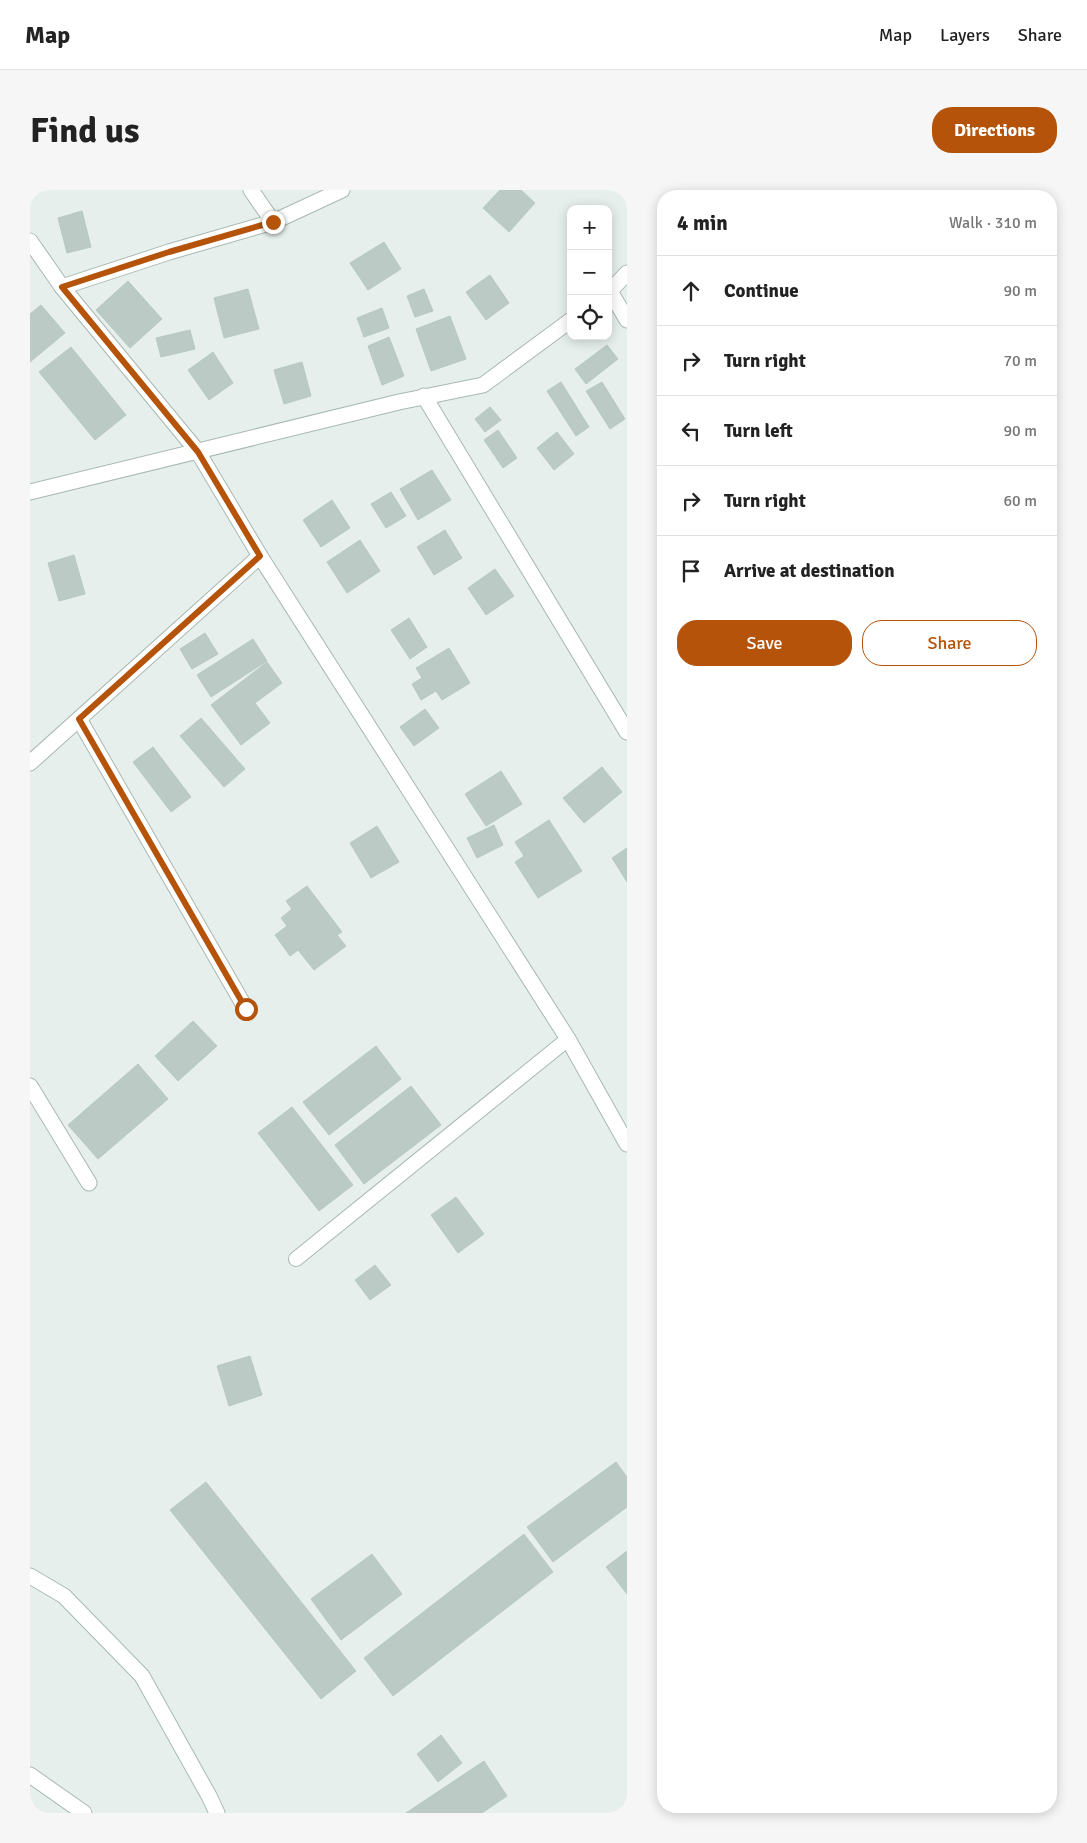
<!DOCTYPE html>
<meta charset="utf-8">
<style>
:root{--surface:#fff;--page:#f6f6f6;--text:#222;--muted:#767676;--line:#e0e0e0;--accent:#b45309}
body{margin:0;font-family:Signika,sans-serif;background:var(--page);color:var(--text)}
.controls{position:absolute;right:15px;top:15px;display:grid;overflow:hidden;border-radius:10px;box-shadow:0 2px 12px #0003}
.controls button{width:45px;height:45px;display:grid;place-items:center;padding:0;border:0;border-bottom:1px solid var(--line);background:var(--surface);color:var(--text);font:25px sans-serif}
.stop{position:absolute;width:15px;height:15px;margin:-11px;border:4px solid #b45309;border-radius:50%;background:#fff}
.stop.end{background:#b45309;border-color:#fff;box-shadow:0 1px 5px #0008}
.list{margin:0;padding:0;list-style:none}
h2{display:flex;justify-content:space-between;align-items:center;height:65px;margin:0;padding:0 20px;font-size:21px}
h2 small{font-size:16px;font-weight:400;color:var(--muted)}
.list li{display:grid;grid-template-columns:32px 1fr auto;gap:15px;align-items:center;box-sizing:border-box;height:70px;padding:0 20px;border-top:1px solid var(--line)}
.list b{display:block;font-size:19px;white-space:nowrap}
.list em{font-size:16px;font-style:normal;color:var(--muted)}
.actions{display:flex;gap:10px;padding:15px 20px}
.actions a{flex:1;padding:11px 0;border:1px solid var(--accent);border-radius:20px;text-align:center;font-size:18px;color:var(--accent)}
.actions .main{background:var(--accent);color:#fff}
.icon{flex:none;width:28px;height:28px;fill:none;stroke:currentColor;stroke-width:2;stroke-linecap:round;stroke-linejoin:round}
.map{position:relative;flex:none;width:597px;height:1623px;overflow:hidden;border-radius:20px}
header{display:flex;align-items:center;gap:30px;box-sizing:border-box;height:70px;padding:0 25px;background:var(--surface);border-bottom:1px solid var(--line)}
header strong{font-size:24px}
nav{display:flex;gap:28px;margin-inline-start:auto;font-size:18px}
.intro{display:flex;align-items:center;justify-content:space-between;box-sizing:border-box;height:120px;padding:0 30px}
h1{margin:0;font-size:35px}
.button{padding:12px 22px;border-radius:20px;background:var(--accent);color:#fff;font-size:18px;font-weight:700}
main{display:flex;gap:30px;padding:0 30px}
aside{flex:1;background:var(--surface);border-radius:20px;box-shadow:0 2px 12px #0003}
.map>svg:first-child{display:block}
.building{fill:#bbcac4;stroke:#b8c9c2}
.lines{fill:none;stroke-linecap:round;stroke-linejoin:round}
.service-casing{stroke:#a8b8b2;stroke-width:16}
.minor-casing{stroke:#a8b8b2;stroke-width:17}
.secondary-casing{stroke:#a4bbb3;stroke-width:17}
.service{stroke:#fff;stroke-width:14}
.minor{stroke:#fff;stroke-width:15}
.secondary{stroke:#fff;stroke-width:15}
.route{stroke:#b45309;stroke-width:6}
</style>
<header>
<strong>Map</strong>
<nav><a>Map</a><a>Layers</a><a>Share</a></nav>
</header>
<div class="intro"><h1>Find us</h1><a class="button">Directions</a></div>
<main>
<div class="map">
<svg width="597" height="1623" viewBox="0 0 597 1623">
<rect width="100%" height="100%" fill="#e6efeb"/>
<!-- building -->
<g class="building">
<path d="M 470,0 L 491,0 L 505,13 L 479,42 L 453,18 Z"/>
<path d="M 52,21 L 61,57 L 37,63 L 28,28 Z"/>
<path d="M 354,52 L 371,79 L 338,100 L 320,73 Z"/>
<path d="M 460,85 L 479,113 L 456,130 L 436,102 Z"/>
<path d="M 98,91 L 132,129 L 100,158 L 66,120 Z"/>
<path d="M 218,99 L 229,139 L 194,148 L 184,108 Z"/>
<path d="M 394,99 L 403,121 L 385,127 L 377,106 Z"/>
<path d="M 11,115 L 35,143 L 0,172 L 0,124 Z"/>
<path d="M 352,118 L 359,138 L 334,147 L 327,128 Z"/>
<path d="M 420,126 L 436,169 L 401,181 L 386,139 Z"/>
<path d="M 160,140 L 165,159 L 131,167 L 126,148 Z"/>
<path d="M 359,147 L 374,186 L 352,195 L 338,156 Z"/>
<path d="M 577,155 L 588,169 L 556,194 L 545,179 Z"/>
<path d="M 41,157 L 96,225 L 65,250 L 9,182 Z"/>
<path d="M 183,162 L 203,193 L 179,210 L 158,180 Z"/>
<path d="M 272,172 L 281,206 L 254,214 L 244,180 Z"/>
<path d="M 531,192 L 559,237 L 546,246 L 517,201 Z"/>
<path d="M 572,192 L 595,229 L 580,239 L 556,201 Z"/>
<path d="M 460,217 L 471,230 L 455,242 L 445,229 Z"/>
<path d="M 468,240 L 487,268 L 473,278 L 454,250 Z"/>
<path d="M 527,242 L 544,264 L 524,280 L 507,258 Z"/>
<path d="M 402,280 L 421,310 L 388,330 L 370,299 Z"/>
<path d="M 361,302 L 376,326 L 356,338 L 341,314 Z"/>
<path d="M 302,310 L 320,338 L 291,357 L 273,330 Z"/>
<path d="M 415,340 L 432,368 L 404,385 L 387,357 Z"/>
<path d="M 330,350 L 350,381 L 317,403 L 297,372 Z"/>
<path d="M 44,365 L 55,404 L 29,411 L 18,373 Z"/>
<path d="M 465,379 L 484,406 L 456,425 L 438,398 Z"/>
<path d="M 379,428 L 397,457 L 380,469 L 361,440 Z"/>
<path d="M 175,443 L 188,464 L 162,479 L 150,459 Z"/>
<path d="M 223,449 L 237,471 L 181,507 L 167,485 Z"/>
<path d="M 419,458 L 440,493 L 412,510 L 406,501 L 391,510 L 382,494 L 392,488 L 386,478 Z"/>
<path d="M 237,472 L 252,493 L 225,513 L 240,533 L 211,555 L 181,515 Z"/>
<path d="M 395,519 L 409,538 L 384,556 L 370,537 Z"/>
<path d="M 171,528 L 215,579 L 194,597 L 150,546 Z"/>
<path d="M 123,557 L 161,607 L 141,622 L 103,572 Z"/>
<path d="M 572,577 L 592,602 L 554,633 L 533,608 Z"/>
<path d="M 471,581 L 492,614 L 456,636 L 435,604 Z"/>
<path d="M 519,630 L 552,681 L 508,708 L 485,672 L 494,666 L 485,652 Z"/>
<path d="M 464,635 L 473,655 L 447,668 L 437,648 Z"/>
<path d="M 347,636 L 369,672 L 341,688 L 320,653 Z"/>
<path d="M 597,658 L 597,692 L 582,668 Z"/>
<path d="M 277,696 L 312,742 L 307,745 L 316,756 L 284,780 L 268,760 L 260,766 L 245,745 L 257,736 L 251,728 L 262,719 L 256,711 Z"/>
<path d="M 163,831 L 187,856 L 148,891 L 125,866 Z"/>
<path d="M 346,856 L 371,889 L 299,945 L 273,912 Z"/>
<path d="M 108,874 L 138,909 L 68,969 L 38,935 Z"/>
<path d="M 381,896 L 411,935 L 334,994 L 305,955 Z"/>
<path d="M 262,917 L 323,995 L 289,1021 L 228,943 Z"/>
<path d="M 426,1007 L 454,1044 L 428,1063 L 401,1025 Z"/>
<path d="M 345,1075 L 361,1095 L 340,1110 L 325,1090 Z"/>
<path d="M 220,1166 L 232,1205 L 199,1216 L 187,1176 Z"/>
<path d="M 586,1272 L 597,1287 L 597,1317 L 523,1372 L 497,1337 Z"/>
<path d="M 176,1292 L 326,1481 L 291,1509 L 140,1320 Z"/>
<path d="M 494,1344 L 523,1382 L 363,1506 L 334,1468 Z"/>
<path d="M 597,1361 L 597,1404 L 576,1377 Z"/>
<path d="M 342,1364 L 372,1404 L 311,1450 L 281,1409 Z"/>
<path d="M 411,1545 L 432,1573 L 408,1592 L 387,1564 Z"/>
<path d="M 454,1571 L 477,1606 L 452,1623 L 376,1623 Z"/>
</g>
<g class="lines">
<defs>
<path id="service" d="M 266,1069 L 538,849"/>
<g id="minor">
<path d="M 221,0 L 243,32"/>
<path d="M 0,51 L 32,97 L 168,262 L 230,366 L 538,849 L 597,954"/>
<path d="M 32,97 L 139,62 L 243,32 L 312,0"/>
<path d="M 580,101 L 597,130"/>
<path d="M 578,103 L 597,83"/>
<path d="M 394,206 L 597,542"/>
<path d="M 0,302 L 369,212 L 453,195 L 541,130"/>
<path d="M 49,529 L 216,819"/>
<path d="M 0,573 L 230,366"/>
<path d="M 0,896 L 59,993"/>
<path d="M 0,1585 L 54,1623"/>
</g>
<path id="secondary" d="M 0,1386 L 34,1406 L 112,1486 L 179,1606 L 187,1623"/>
</defs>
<!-- service casing -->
<use href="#service" class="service-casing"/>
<!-- minor casing -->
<use href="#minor" class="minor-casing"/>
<!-- secondary casing -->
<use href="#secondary" class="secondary-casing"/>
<!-- service -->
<use href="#service" class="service"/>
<!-- minor -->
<use href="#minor" class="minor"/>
<!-- secondary -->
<use href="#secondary" class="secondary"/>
</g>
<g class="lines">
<!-- route -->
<path class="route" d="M 216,819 L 49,529 L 230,366 L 168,262 L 32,97 L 139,62 L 243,32"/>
</g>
</svg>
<div class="controls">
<button>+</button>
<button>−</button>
<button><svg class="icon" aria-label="locate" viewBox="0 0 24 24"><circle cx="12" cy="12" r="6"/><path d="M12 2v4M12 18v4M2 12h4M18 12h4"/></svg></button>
</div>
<div class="stop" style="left:216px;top:819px"></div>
<div class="stop end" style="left:243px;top:32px"></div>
</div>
<aside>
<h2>4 min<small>Walk · 310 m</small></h2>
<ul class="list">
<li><svg class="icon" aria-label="ahead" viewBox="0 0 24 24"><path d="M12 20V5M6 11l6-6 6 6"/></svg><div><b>Continue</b></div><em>90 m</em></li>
<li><svg class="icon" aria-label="right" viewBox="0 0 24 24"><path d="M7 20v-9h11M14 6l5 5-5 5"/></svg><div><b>Turn right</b></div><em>70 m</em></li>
<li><svg class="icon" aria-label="left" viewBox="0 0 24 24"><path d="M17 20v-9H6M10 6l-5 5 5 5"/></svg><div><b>Turn left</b></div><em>90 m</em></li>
<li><svg class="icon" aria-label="right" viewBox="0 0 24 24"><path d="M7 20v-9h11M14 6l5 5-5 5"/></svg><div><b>Turn right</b></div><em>60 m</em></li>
<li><svg class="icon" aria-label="arrive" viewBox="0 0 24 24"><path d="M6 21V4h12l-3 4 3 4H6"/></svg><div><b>Arrive at destination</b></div></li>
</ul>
<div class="actions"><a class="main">Save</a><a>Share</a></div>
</aside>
</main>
